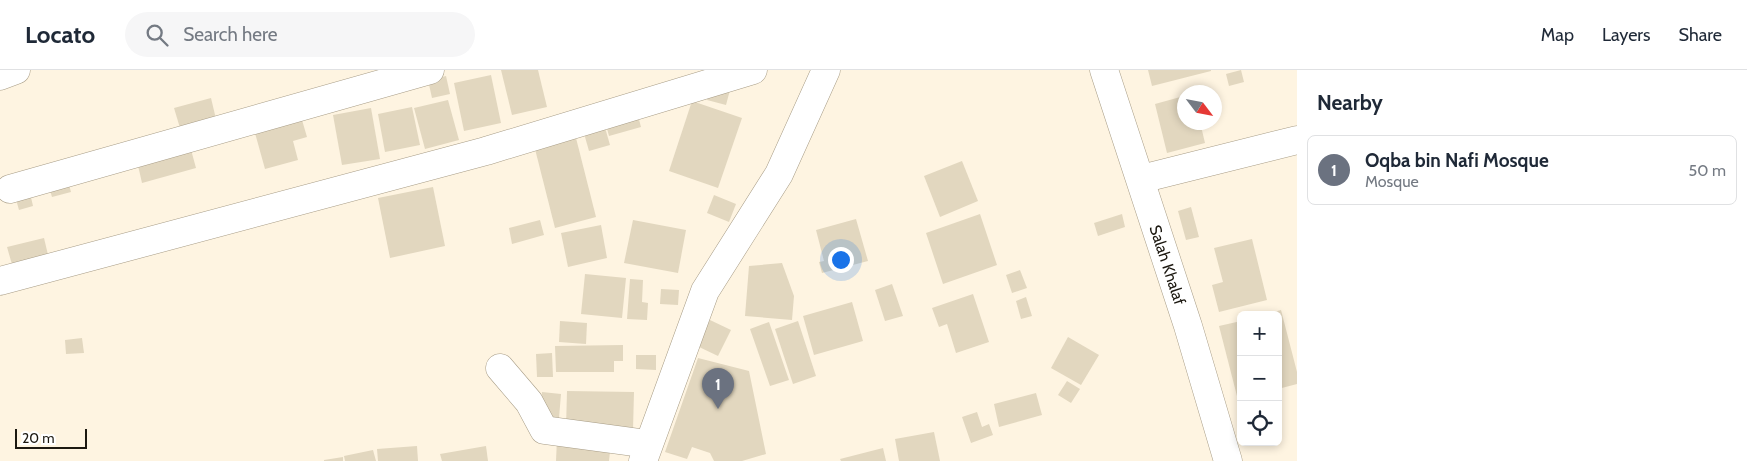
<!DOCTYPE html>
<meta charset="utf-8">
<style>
:root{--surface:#fff;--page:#f6f6f7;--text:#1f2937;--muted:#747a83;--line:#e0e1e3;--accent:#ea580c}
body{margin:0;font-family:Cabin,sans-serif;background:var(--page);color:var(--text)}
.controls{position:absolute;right:15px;bottom:15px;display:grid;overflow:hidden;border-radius:8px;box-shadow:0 2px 8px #0003}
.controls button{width:45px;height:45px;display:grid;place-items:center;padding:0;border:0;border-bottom:1px solid var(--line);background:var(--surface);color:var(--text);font:25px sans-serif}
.compass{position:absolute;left:1177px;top:15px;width:45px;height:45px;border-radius:50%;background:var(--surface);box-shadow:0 2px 8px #0003;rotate:122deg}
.scale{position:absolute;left:15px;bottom:12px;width:72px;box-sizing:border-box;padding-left:5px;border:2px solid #1c1810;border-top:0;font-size:14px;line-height:18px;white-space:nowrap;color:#1c1810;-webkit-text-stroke:4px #fff;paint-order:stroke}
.you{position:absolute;left:840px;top:189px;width:18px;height:18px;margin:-12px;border:4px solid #fff;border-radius:50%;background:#1a73e8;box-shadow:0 0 0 8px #1a73e833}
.badge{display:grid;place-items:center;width:32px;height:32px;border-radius:50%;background:var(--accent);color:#fff;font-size:16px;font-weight:700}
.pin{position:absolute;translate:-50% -41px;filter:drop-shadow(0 1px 2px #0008)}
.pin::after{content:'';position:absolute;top:26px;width:18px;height:15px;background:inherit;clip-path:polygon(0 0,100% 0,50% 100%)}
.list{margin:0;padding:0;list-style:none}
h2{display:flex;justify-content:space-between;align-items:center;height:65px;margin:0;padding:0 20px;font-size:21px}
h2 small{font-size:16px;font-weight:400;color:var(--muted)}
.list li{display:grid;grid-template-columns:32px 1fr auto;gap:15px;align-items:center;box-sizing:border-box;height:70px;margin:0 10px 10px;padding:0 10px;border:1px solid var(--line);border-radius:8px}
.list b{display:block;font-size:19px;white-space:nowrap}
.list p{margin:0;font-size:16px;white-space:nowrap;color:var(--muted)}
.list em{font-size:16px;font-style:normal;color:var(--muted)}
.icon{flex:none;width:28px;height:28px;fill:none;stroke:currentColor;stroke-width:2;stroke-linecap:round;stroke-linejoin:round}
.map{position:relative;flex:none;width:1297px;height:391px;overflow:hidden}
header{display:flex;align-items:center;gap:30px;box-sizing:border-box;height:70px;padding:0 25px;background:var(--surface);border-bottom:1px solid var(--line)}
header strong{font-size:24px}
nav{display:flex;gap:28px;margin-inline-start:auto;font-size:18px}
.search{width:350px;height:45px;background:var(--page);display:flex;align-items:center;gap:12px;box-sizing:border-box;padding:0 18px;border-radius:28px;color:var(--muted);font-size:19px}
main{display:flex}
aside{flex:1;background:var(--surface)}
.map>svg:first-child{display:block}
.building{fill:#e2d7bf}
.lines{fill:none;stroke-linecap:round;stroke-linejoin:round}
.minor-casing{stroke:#a79c86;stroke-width:29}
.minor{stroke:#fff;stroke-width:28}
.labels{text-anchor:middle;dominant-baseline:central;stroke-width:4;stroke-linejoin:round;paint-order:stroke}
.street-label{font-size:16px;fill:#1c1810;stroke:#fff}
</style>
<header>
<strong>Locato</strong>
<div class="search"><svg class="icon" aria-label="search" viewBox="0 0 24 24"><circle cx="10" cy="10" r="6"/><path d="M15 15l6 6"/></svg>Search here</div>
<nav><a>Map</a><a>Layers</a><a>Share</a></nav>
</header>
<main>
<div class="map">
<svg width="1297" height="391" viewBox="0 0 1297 391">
<rect width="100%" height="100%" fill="#fef4e1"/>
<!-- building -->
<g class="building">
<path d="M 501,0 L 538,0 L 547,37 L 512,45 Z"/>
<path d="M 1148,0 L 1211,0 L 1211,1 L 1152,16 Z"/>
<path d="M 1241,0 L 1244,12 L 1229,16 L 1226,4 Z"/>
<path d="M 491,5 L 501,53 L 464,61 L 454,13 Z"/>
<path d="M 446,6 L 450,24 L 432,28 L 428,10 Z"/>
<path d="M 712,14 L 730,20 L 726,35 L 707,30 Z"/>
<path d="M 1184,26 L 1184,52 L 1200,52 L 1205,73 L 1167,83 L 1155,34 Z"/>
<path d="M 211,28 L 216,49 L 180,58 L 174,38 Z"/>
<path d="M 448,30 L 459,70 L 425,79 L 414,38 Z"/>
<path d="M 692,31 L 742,48 L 718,118 L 669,101 Z"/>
<path d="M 412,37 L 420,75 L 385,82 L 378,44 Z"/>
<path d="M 371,38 L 380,89 L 342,95 L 333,45 Z"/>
<path d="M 637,42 L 641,57 L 609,66 L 605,51 Z"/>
<path d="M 302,50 L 307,67 L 293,71 L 298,90 L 265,99 L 255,63 Z"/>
<path d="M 604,54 L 610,75 L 589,81 L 583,60 Z"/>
<path d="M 576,68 L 596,147 L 555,158 L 535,79 Z"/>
<path d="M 190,76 L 196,98 L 142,113 L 137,91 Z"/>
<path d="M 962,91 L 978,131 L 940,147 L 924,106 Z"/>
<path d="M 68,111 L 71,122 L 52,127 L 49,117 Z"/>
<path d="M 433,117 L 445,176 L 390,188 L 378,128 Z"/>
<path d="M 30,123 L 33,136 L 19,140 L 15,126 Z"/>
<path d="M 714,125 L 736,134 L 729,152 L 707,143 Z"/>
<path d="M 1191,137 L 1199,167 L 1186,170 L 1178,141 Z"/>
<path d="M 980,144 L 997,195 L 943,214 L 926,163 Z"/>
<path d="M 1122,144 L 1125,157 L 1098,166 L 1094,153 Z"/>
<path d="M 856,149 L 868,191 L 822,203 L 819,192 L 824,191 L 816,160 Z"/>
<path d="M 540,150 L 544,165 L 512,174 L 509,158 Z"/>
<path d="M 633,150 L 686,160 L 678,203 L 624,193 Z"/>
<path d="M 601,155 L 607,188 L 568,197 L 561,163 Z"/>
<path d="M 44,168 L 49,189 L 13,198 L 7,177 Z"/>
<path d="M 1252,169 L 1267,230 L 1219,242 L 1212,215 L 1223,212 L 1214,178 Z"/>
<path d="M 782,193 L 794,226 L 792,250 L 745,246 L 749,196 Z"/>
<path d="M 1020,200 L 1027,218 L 1012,223 L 1006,205 Z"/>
<path d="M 585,204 L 626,208 L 622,248 L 581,244 Z"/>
<path d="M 630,209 L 643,210 L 642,232 L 648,233 L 647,250 L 627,249 Z"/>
<path d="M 892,214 L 903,246 L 885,251 L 875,220 Z"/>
<path d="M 661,219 L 679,220 L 678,235 L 660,234 Z"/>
<path d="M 973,224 L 989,272 L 956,283 L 947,254 L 939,257 L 932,238 Z"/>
<path d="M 1026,227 L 1032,246 L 1021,249 L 1016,231 Z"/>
<path d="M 852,232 L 863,271 L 814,285 L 803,246 Z"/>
<path d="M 1281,240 L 1297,302 L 1297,314 L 1278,319 L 1278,245 L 1266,244 Z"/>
<path d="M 710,250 L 731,260 L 718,286 L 697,276 Z"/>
<path d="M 560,251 L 587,253 L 586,274 L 559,272 Z"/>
<path d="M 798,251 L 816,306 L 793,314 L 775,259 Z"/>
<path d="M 1241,251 L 1241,329 L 1238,330 L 1219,256 Z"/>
<path d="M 769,252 L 789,310 L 770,316 L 750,259 Z"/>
<path d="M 1068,267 L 1099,285 L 1081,315 L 1051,298 Z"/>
<path d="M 82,268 L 84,283 L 66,284 L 65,270 Z"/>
<path d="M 623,275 L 623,291 L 614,291 L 614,302 L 556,302 L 555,276 Z"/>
<path d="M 552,283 L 553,307 L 537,307 L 536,284 Z"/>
<path d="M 636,285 L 656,285 L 656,300 L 636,299 Z"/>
<path d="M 698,288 L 749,301 L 766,384 L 742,391 L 714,391 L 710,383 L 692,377 L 687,389 L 665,382 Z"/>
<path d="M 1067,311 L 1080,319 L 1071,333 L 1058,325 Z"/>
<path d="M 567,321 L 634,322 L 633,360 L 566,358 Z"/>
<path d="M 542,322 L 561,324 L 559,348 L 540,347 Z"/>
<path d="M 1036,323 L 1042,345 L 999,357 L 994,334 Z"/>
<path d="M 977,342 L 982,357 L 989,354 L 993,365 L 971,373 L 962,347 Z"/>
<path d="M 934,362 L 940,391 L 899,391 L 895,369 Z"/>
<path d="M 557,368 L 611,372 L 609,391 L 556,391 Z"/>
<path d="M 417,376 L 418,391 L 378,391 L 377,379 Z"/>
<path d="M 486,376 L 488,391 L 442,391 L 440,384 Z"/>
<path d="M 883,378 L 886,391 L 841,391 L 840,389 Z"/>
<path d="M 373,380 L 376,391 L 345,391 L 344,386 Z"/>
<path d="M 343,387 L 343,391 L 324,391 L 324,390 Z"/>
</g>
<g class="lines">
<defs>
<g id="minor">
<path id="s1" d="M 1104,0 L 1188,256 L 1228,391"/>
<path d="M 0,6 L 16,0"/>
<path d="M 1141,109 L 1297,70"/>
<path d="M 10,119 L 430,0"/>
<path d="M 0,211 L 486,81 L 753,0"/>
<path d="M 500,298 L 529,332 L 544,360 L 648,374"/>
<path d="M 643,391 L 705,221 L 779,104 L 826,0"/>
</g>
</defs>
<!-- minor casing -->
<use href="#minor" class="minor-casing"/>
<!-- minor -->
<use href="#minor" class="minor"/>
</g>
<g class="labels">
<!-- street labels -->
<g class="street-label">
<text stroke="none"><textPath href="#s1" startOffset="205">Salah Khalaf</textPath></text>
</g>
</g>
</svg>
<div class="controls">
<button>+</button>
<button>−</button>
<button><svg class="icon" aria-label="locate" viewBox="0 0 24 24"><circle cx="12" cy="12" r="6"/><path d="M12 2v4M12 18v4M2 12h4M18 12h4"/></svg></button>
</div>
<svg class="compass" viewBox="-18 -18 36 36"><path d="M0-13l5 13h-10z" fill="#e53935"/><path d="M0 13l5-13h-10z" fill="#747a83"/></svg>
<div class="scale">20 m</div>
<div class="you"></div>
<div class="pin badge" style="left:718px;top:339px;background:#6b7280">1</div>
</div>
<aside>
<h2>Nearby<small></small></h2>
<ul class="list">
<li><span class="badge" style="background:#6b7280">1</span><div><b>Oqba bin Nafi Mosque</b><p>Mosque</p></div><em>50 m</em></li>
</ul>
</aside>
</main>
